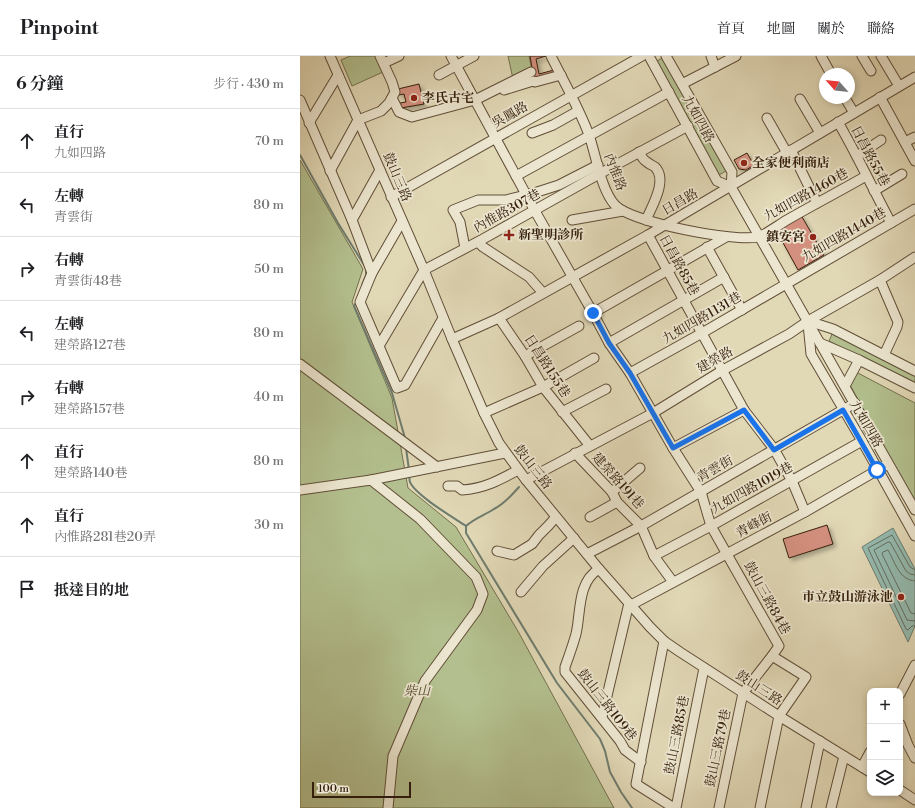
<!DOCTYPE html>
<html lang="zh-TW">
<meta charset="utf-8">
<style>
:root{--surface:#fff;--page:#f2f2f2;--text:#202124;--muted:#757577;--line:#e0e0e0}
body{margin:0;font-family:"Libre Bodoni","Noto Serif TC",serif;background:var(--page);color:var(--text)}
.controls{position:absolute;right:12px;bottom:12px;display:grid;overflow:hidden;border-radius:8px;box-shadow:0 2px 6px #0003}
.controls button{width:36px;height:36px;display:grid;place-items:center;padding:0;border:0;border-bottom:1px solid var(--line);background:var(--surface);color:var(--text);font:20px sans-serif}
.compass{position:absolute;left:519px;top:12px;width:36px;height:36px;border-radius:50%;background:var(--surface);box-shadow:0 2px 6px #0003;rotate:297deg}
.scale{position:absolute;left:12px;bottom:10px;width:99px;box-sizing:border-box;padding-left:4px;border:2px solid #36200d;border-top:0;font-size:11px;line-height:14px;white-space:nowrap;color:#36200d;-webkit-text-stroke:3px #ece6d0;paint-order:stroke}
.stop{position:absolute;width:12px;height:12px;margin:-9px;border:3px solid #1a73e8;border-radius:50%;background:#fff}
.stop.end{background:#1a73e8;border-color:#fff;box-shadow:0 1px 4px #0008}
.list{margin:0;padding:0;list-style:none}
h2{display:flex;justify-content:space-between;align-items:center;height:52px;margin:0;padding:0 16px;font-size:17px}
h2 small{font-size:13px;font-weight:400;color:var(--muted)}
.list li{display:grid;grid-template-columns:26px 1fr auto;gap:12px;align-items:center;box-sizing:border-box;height:64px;padding:0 16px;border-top:1px solid var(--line)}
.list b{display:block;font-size:15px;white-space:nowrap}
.list p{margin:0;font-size:13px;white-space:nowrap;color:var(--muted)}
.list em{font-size:13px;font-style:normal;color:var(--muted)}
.icon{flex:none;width:22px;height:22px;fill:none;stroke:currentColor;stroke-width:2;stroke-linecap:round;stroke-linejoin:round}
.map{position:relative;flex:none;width:615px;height:752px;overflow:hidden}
header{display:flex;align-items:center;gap:24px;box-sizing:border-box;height:56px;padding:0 20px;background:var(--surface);border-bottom:1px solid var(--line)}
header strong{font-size:19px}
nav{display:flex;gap:22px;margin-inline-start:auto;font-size:14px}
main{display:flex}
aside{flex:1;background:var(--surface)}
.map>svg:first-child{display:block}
.green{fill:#b3bf8e;stroke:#74704e}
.water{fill:#94baaf;stroke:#6e7c6e}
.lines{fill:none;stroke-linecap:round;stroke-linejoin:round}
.shore{stroke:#656d5e;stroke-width:1}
.stream{stroke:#6e7c6e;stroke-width:2}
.building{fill:#d4907f;stroke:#36200d;filter:url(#shadow)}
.minor-casing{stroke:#614e37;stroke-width:11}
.minor{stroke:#ece6d0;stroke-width:9}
.route{stroke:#1a73e8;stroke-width:5}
.poi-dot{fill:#8f2418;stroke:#ece6d0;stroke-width:1.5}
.labels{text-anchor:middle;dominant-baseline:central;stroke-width:3.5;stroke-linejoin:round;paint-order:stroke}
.poi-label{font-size:13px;font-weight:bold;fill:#36200d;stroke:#ece6d0;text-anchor:start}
.street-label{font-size:13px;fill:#36200d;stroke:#ece6d0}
.park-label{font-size:13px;font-style:italic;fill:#55482d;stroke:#ece6d0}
</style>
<header>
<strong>Pinpoint</strong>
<nav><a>首頁</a><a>地圖</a><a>關於</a><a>聯絡</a></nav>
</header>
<main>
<aside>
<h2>6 分鐘<small>步行 · 430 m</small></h2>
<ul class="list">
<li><svg class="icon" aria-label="ahead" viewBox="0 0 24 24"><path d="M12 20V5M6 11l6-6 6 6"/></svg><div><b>直行</b><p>九如四路</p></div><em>70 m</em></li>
<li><svg class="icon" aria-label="left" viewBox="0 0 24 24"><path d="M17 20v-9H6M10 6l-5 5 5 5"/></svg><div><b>左轉</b><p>青雲街</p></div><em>80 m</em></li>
<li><svg class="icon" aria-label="right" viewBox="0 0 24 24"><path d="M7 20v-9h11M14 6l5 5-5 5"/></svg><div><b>右轉</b><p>青雲街48巷</p></div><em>50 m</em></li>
<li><svg class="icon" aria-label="left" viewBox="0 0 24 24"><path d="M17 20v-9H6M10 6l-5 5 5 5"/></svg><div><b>左轉</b><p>建榮路127巷</p></div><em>80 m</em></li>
<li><svg class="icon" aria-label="right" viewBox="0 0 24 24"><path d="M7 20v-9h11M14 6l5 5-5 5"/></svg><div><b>右轉</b><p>建榮路157巷</p></div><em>40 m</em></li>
<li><svg class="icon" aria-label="ahead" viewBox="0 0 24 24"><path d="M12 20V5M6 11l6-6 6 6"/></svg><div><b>直行</b><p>建榮路140巷</p></div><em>80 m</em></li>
<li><svg class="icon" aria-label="ahead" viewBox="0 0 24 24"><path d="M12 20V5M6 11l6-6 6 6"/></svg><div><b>直行</b><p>內惟路281巷20弄</p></div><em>30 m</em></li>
<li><svg class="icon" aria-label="arrive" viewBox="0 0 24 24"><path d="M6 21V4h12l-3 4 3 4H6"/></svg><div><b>抵達目的地</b></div></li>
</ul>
</aside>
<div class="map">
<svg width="615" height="752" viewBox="0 0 615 752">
<defs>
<filter id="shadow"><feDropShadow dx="3" dy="3" stdDeviation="2" flood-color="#0004"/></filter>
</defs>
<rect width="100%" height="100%" fill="#e1d8b6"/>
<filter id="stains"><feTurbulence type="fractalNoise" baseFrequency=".005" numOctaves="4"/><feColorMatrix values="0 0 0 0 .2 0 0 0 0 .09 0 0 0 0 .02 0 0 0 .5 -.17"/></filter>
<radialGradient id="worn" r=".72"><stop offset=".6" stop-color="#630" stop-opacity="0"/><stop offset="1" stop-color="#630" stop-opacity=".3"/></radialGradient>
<!-- green -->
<g class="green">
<path d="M 50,0 L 76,0 L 83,16 L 52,30 L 41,4 Z"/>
<path d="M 208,0 L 229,0 L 232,14 L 213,23 Z"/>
<path d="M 362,2 L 426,115 L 419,119 L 354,7 Z"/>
<path d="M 0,104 L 63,213 L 52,246 L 92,342 L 108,432 L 156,471 L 219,577 L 314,752 L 0,752 Z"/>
<path d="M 533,276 L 615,318 L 615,329 L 529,285 Z"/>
<path d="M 556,316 L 615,347 L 615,448 L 550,329 Z"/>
</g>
<!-- water -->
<path class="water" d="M 593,472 L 615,513 L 615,570 L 608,586 L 562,491 Z"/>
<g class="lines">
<!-- shore -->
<g class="shore">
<path d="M 615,514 L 610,511 L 592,479 L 568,492 L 606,573 L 608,574 L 612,570 L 615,570"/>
<path d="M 615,519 L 610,518 L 606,515 L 590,486 L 588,486 L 574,494 L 607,564 L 615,565"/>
<path d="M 615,525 C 599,524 595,506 588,494 L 583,496 L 582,498 L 611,557 L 615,558"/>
</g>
<!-- stream -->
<g class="stream">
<path d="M 0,99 L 38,167 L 66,212 L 66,219 L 62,229"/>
<path d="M 57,245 L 54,250 L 92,337 L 105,382"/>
<path d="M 106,392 L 109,414"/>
<path d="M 109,420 C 110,422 109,424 110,426 C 115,439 154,462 166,470 L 166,477 L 257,627 L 300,683 L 305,695 L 310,716 L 321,736 L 332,752"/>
<path d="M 166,470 C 175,462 185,459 194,453 C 204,448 212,439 219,431"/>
</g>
</g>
<!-- building -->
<g class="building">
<path d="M 230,0 L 246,0 L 236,3 L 239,18 L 254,14 L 254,19 L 234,24 Z"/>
<path d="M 119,28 L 124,48 L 101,52 L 100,47 L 106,46 L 104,38 L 99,39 L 98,33 Z"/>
<path d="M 447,97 L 454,109 L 446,114 L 439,113 L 434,104 Z"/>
<path d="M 501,159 L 524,199 L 498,214 L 476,174 Z"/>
<path d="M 527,469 L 533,488 L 489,502 L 483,483 Z"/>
</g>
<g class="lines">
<defs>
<g id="minor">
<path d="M 30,0 L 124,214 L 152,283 L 184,357 L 199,387 L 226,424 L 299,513 L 350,571 L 364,585 L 380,596 L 479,660 L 570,716"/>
<path d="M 151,0 L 235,155 L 293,257 L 426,181"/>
<path d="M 251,0 C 264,26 279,52 289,79 C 296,99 301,134 315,149 C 332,167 435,186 458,181 C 465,179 480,168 487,164 C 513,149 540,135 566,120"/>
<path d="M 349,0 L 417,125 L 431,131"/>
<path d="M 366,0 L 432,116 L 431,131 L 615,454"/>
<path d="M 411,0 L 415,11"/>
<path d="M 521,0 L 531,18"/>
<path d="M 562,0 L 571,15"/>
<path d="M 581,0 L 599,30"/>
<path d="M 84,7 L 99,0"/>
<path d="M 139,19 L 174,0"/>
<path d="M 382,28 L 436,0"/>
<path d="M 204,34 L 233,25 L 235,26 L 261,19"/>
<path d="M 580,41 L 615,105"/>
<path d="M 92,42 L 99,56 L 112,61 L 175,44 L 231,16"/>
<path d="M 545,42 L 554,57"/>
<path d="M 500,43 L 520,77"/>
<path d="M 0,44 L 52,164 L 72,217"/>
<path d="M 467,62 L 487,97"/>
<path d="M 538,66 C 557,99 573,133 591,167"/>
<path d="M 9,67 L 38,19"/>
<path d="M 232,77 L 253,69 L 278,55"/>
<path d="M 605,86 L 615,81"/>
<path d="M 491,94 L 517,147"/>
<path d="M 339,96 C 341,100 343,104 347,106 C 349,108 352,109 355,111 C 368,124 352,150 346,164"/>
<path d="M 557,100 L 581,84"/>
<path d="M 30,115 L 58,64 L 81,55 L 89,47 L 95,36 L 92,26 L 80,0"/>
<path d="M 216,120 L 369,36"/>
<path d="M 574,135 L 602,118"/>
<path d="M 91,141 L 342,0"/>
<path d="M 52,164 L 80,114"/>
<path d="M 272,164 L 323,155"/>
<path d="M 102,165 L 72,217 L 60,246 L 97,332 L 105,329 L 143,262"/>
<path d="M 348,179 L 444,354 L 373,392"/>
<path d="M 178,186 L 183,191 L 229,221 L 243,237"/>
<path d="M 407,191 L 442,254"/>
<path d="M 165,192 L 160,166 L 153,154 L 178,144 L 206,144 L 234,137 L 259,129 L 298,109"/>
<path d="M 580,224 L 598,266 L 597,271 L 584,299"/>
<path d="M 293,257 L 309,287 L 330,317 L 373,392 L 401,436 L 411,470 L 479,590 L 472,600 L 443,637 L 419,752"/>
<path d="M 199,262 L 225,300 L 243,331 L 290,390"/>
<path d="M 508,265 L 533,273 L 615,315"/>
<path d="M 508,268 L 511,298 L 562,385 L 615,480"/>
<path d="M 152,283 L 199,262 L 348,179 L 615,21"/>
<path d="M 309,287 L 424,221"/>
<path d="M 520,287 L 559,304 L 615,332"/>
<path d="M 79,290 L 124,214 L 183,183 L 301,117 L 388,70"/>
<path d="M 225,300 L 279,270"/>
<path d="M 0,308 L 137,411"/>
<path d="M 330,317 L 402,277 L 615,153"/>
<path d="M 545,330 L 559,304"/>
<path d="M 444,354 L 474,393 L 492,425 L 505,456"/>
<path d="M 262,356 L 306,333"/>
<path d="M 184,357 L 243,331 L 294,302"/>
<path d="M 275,397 L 312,436 L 317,446 L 341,470 L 354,500 L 373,526"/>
<path d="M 71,424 L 205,397"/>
<path d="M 226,424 L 353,357 L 423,314 L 489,278 L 508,265 L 580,224 L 615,201"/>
<path d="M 148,430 L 157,430 L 162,434 C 183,433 200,424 218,414"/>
<path d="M 0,434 L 71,424 L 120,463 L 176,521 L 183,538 L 177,554 L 125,625 L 93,700 L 88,752"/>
<path d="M 312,436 L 340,412"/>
<path d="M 290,461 L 317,446"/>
<path d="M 197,495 L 214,499 L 232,488 L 239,479 L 248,470 L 256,461"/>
<path d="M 287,498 L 341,470 L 555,347"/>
<path d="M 354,500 L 411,470 L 562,385"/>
<path d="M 299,513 C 277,526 281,557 276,578 C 273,589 269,600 265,611 L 265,616 L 320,685 L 325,694 L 341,706"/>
<path d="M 221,536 L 243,510 L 274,482"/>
<path d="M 331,549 L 505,456 L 588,408"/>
<path d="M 364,585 L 336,728 L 374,752"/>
<path d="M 600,638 L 615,609"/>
<path d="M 302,661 L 329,547"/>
<path d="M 600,668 L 608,689 L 615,702"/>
<path d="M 562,711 L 570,696"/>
<path d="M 600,734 L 615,744"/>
<path d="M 376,752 L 404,612"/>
<path d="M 460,752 L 479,660 L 506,621 L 472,600"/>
<path d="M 506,752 L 520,685"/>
<path d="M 531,752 L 544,700"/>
</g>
</defs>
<!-- minor casing -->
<use href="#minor" class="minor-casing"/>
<!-- minor -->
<use href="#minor" class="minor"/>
</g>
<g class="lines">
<!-- route -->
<path class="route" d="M 293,257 L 309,287 L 330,317 L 373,392 L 444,354 L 474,394 L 543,354 L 577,414"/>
</g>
<!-- markers -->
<g class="poi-dot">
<circle cx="114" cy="42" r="4"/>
<circle cx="444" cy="107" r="4"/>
<path d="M207 173h4v4h4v4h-4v4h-4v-4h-4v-4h4z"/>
<circle cx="513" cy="181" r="4"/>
<circle cx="601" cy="541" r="4"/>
</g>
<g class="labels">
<!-- poi labels -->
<g class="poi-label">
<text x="122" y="42">李氏古宅</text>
<text x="452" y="107">全家便利商店</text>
<text x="218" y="179">新聖明診所</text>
<text x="505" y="181" text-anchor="end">鎮安宮</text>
<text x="593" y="541" text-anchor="end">市立鼓山游泳池</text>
</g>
<!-- street labels -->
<g class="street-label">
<text transform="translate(210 59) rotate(-29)">吳鳳路</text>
<text transform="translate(398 63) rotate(61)">九如四路</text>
<text transform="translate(570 100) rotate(62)">日昌路55巷</text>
<text transform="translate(315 116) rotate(69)">內惟路</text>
<text transform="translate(97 121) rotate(67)">鼓山三路</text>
<text transform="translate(506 139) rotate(-29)">九如四路1460巷</text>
<text transform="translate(380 146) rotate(-30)">日昌路</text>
<text transform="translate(207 155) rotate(-29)">內惟路307巷</text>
<text transform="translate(544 179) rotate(-30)">九如四路1440巷</text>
<text transform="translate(379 209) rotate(61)">日昌路85巷</text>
<text transform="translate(402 262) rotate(-30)">九如四路1131巷</text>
<text transform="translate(415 304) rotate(-30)">建榮路</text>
<text transform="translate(247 310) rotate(57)">日昌路155巷</text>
<text transform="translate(566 368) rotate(60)">九如四路</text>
<text transform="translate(233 411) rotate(52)">鼓山三路</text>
<text transform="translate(415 413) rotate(-30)">青雲街</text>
<text transform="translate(318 425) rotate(48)">建榮路191巷</text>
<text transform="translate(452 432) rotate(-29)">九如四路1019巷</text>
<text transform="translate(454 469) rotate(-28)">青峰街</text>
<text transform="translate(467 542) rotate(61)">鼓山三路84巷</text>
<text transform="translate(459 632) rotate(33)">鼓山三路</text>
<text transform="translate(307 649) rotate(52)">鼓山三路109巷</text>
<text transform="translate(377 679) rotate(-79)">鼓山三路85巷</text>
<text transform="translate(418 692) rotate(-78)">鼓山三路79巷</text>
</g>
<!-- park labels -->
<g class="park-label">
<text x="117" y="635">柴山</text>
</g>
</g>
<rect width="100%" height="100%" filter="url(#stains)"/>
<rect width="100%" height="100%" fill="url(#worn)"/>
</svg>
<div class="controls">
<button>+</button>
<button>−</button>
<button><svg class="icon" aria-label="layers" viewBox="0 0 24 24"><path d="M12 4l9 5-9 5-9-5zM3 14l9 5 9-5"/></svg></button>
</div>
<svg class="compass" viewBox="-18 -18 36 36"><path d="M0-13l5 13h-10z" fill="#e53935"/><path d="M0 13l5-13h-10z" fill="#757577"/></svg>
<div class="scale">100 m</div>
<div class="stop" style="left:577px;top:414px"></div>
<div class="stop end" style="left:293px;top:257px"></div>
</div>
</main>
